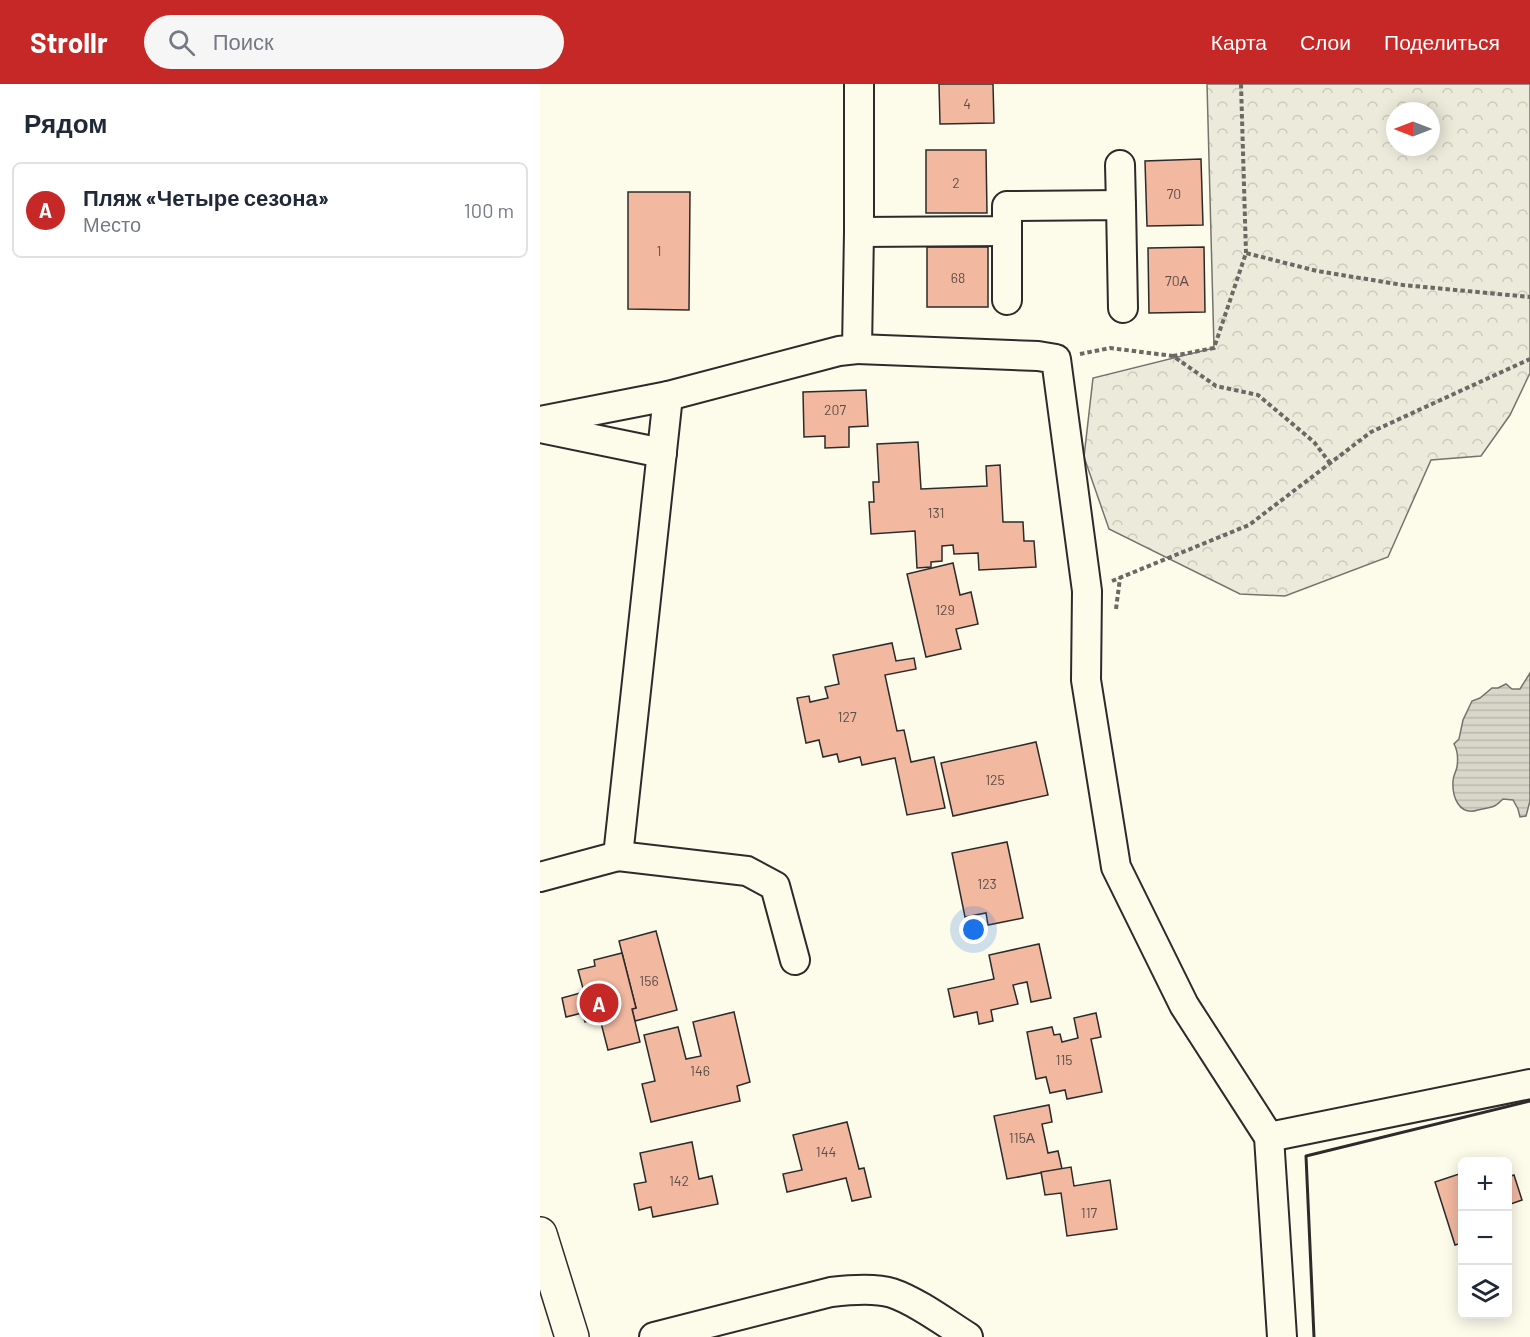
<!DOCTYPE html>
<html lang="ru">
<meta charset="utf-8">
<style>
:root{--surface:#fff;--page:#f6f6f7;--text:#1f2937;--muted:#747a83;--line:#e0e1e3;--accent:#c62828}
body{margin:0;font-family:Barlow,sans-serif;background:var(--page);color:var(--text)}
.controls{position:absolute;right:18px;bottom:18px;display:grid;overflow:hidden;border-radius:9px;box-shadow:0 3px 15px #0003}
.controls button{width:54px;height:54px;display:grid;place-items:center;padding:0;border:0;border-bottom:2px solid var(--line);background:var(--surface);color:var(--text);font:30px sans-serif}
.compass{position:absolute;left:846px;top:18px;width:54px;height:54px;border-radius:50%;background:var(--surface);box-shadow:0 3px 15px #0003;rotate:270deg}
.you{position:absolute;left:434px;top:846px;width:21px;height:21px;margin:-15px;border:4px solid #fff;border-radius:50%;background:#1a73e8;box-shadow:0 0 0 9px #1a73e833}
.badge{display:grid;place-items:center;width:39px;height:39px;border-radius:50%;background:var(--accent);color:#fff;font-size:20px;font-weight:700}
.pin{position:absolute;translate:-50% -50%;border:3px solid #fff;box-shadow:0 2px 6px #0006}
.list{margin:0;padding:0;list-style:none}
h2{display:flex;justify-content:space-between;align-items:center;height:78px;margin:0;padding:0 24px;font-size:26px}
h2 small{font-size:20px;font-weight:400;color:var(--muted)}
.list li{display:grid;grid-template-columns:39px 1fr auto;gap:18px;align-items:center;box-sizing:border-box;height:96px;margin:0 12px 12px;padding:0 12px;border:2px solid var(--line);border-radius:9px}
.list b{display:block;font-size:22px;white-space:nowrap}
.list p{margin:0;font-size:20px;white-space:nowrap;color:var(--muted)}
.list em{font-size:20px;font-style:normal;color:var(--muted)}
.icon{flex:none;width:33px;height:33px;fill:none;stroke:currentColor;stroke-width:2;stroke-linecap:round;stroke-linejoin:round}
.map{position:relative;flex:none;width:990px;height:1253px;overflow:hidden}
header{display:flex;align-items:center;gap:36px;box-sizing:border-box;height:84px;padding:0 30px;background:var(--accent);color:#fff}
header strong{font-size:28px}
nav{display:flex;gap:33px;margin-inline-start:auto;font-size:21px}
.search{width:420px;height:54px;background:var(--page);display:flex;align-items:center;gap:15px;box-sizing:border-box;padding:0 21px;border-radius:33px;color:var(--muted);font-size:22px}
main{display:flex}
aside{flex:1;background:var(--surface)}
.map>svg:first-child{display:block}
.forest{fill:url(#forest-crowns);stroke:#74746e;stroke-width:1.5;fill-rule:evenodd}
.water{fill:url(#water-rules);stroke:#74746e;stroke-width:1.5}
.building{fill:#f2b8a0;stroke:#2b2b2b;stroke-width:1.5}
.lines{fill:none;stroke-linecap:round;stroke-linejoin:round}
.minor-casing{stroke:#2b2b2b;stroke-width:32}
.major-casing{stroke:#2b2b2b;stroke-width:36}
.path{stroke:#6a6964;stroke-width:4;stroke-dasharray:4.5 3;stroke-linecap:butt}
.minor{stroke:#fdfbea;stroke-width:28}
.major{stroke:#fdfbea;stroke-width:33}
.wall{stroke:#2b2b2b;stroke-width:3}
.labels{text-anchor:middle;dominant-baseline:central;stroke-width:4.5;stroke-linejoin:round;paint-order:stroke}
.number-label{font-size:14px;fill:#5d4e48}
</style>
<header>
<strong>Strollr</strong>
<div class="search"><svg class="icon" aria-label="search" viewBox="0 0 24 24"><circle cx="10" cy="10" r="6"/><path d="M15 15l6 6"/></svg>Поиск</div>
<nav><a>Карта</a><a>Слои</a><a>Поделиться</a></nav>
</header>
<main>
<aside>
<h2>Рядом<small></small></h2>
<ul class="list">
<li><span class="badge">A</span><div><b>Пляж «Четыре сезона»</b><p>Место</p></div><em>100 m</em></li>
</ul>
</aside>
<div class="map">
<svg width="990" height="1253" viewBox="0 0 990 1253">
<defs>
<pattern id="forest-crowns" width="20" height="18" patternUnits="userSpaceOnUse" patternTransform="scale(1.5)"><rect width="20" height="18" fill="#ecebdb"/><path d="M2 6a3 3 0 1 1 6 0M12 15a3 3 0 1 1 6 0" fill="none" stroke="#cbcabc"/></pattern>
<pattern id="water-rules" width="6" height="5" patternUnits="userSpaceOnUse" patternTransform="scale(1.5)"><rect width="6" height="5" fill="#d8d7c9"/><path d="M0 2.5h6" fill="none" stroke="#bab9ad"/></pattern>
</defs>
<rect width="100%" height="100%" fill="#fdfbea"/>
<!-- forest -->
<path class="forest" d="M 667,0 L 990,0 L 990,289 L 970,331 L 941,372 L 891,376 L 848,473 L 745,512 L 700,510 L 569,445 L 544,373 L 553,294 L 674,264 ZM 855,27 L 891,27 L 891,63 L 855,63 Z"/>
<!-- water -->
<path class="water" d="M 990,589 L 990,717 L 986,732 L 980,733 L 978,725 L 973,716 L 963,715 C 952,726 952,722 938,726 C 919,732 912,713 913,697 C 913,692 916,688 917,683 C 918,676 918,667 914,660 L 919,655 L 923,636 L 932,617 L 940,614 L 952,604 L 958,604 L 966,600 L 972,605 L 980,605 Z"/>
<!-- building -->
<g class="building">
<path d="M 399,0 L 453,0 L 454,39 L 400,40 Z"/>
<path d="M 386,66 L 446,66 L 447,129 L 386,129 Z"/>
<path d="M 661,75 L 663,141 L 607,142 L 605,77 Z"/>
<path d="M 88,108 L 150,108 L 149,226 L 88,225 Z"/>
<rect x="387" y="163" width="61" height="60"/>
<path d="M 664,163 L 665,228 L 609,229 L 608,164 Z"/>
<path d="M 326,306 L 328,342 L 309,343 L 309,363 L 285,364 L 285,352 L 264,353 L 263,308 Z"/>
<path d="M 378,358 L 381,405 L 447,402 L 446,382 L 460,381 L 463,438 L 483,438 L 484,457 L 494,457 L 496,483 L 439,486 L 438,469 L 414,470 L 413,461 L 402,462 L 402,477 L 391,478 L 391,483 L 377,484 L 375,447 L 331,450 L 329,418 L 334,418 L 333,398 L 339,398 L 337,360 Z"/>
<path d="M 413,479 L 420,511 L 431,508 L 438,540 L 416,545 L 421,565 L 386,573 L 367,490 Z"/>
<path d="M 352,559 L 356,577 L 374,574 L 376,585 L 345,591 L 357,647 L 364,646 L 371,678 L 394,673 L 405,724 L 367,731 L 355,674 L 322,681 L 320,673 L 299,678 L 297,670 L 283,673 L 279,656 L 266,659 L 257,614 L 269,612 L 270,618 L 288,614 L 285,603 L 299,600 L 293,571 Z"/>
<path d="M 496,658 L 508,711 L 413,732 L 401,679 Z"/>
<path d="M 467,758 L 483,834 L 448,841 L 446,829 L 425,833 L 412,769 Z"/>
<path d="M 116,847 L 137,926 L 95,937 L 92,925 L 96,924 L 79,857 Z"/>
<path d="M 499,860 L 511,914 L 491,918 L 487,898 L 473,901 L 478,920 L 451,926 L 453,937 L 439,940 L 437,928 L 414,933 L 408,905 L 454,895 L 449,871 Z"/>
<path d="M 82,869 L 96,924 L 92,925 L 100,958 L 68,966 L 60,935 L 45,938 L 42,929 L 26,933 L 22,914 L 44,908 L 38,886 L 55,882 L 54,876 Z"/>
<path d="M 194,928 L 210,998 L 197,1002 L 200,1017 L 111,1038 L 102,1000 L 115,997 L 104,951 L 138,943 L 146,975 L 161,972 L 153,938 Z"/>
<path d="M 556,929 L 561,953 L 551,955 L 562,1008 L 527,1015 L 525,1006 L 510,1009 L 506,993 L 496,995 L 487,948 L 512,943 L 514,951 L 520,950 L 522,958 L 538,954 L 534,934 Z"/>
<path d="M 509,1021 L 512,1038 L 502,1040 L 508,1069 L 518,1067 L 522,1085 L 467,1095 L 454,1032 Z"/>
<path d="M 307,1038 L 319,1085 L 324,1084 L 331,1113 L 312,1117 L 306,1094 L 247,1108 L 243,1090 L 262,1086 L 253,1051 Z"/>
<path d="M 152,1058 L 159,1095 L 172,1092 L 178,1120 L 113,1133 L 111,1123 L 99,1126 L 94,1100 L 106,1098 L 100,1069 Z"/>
<path d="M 531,1083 L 534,1102 L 570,1096 L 577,1145 L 527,1152 L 521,1109 L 505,1111 L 501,1088 Z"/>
<path d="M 922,1089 L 922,1159 L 915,1161 L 895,1098 Z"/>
<path d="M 974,1091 L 982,1116 L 968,1121 L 968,1093 Z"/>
</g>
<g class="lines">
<defs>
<g id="minor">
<path d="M 580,81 L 581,121"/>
<path d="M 467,147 L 467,216"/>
<path d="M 319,148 L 467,147 L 467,122 L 581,121 L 583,224"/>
<path d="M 317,265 L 498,272 L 516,275 L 547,507 L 546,596 L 576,783 L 644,921 L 729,1053 L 742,1253"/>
<path d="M 0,337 L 128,312 L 299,267 L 317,265 L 319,148 L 319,0"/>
<path d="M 0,344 L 122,369"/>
<path d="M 78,772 L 207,787 L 235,802 L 255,876"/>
<path d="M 0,793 L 78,772 L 128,312"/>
<path d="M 729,1053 L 990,1000"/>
<path d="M 114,1253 L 291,1208 C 308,1206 336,1204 352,1209 C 376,1217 406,1239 428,1253"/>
</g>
<path id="major" d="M 0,1150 L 32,1253"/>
</defs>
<!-- minor casing -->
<use href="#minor" class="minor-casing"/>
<!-- major casing -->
<use href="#major" class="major-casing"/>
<!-- path -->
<g class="path">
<path d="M 701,0 L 706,169"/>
<path d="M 540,270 L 570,264 L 633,272 L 676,302 L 718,311 L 774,358 L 790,379"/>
<path d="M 633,272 L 674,264 L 706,169 L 777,187 L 863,201 L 990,213"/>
<path d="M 572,497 L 709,441 L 831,348 L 990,275"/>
<path d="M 576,525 L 580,494"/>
</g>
<!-- minor -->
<use href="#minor" class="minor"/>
<!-- major -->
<use href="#major" class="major"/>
<!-- wall -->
<path class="wall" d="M 774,1253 L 766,1072 L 990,1017"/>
</g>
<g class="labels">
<!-- number labels -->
<g class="number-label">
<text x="427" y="19">4</text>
<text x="416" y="98">2</text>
<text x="634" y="109">70</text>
<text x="119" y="166">1</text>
<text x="418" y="193">68</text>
<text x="637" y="196">70А</text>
<text x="295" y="325">207</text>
<text x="396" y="428">131</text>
<text x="405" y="525">129</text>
<text x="307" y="632">127</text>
<text x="455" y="695">125</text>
<text x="447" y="799">123</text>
<text x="109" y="896">156</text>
<text x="524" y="975">115</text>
<text x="160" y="986">146</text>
<text x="482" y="1053">115А</text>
<text x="286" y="1067">144</text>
<text x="139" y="1096">142</text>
<text x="549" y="1128">117</text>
</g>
</g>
</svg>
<div class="controls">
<button>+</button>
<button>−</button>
<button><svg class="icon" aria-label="layers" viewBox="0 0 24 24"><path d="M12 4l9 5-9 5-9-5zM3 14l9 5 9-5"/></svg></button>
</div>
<svg class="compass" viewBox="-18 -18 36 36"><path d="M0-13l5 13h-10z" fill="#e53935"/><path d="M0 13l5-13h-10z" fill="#747a83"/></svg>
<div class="you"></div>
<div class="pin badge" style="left:59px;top:919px">A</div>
</div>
</main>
